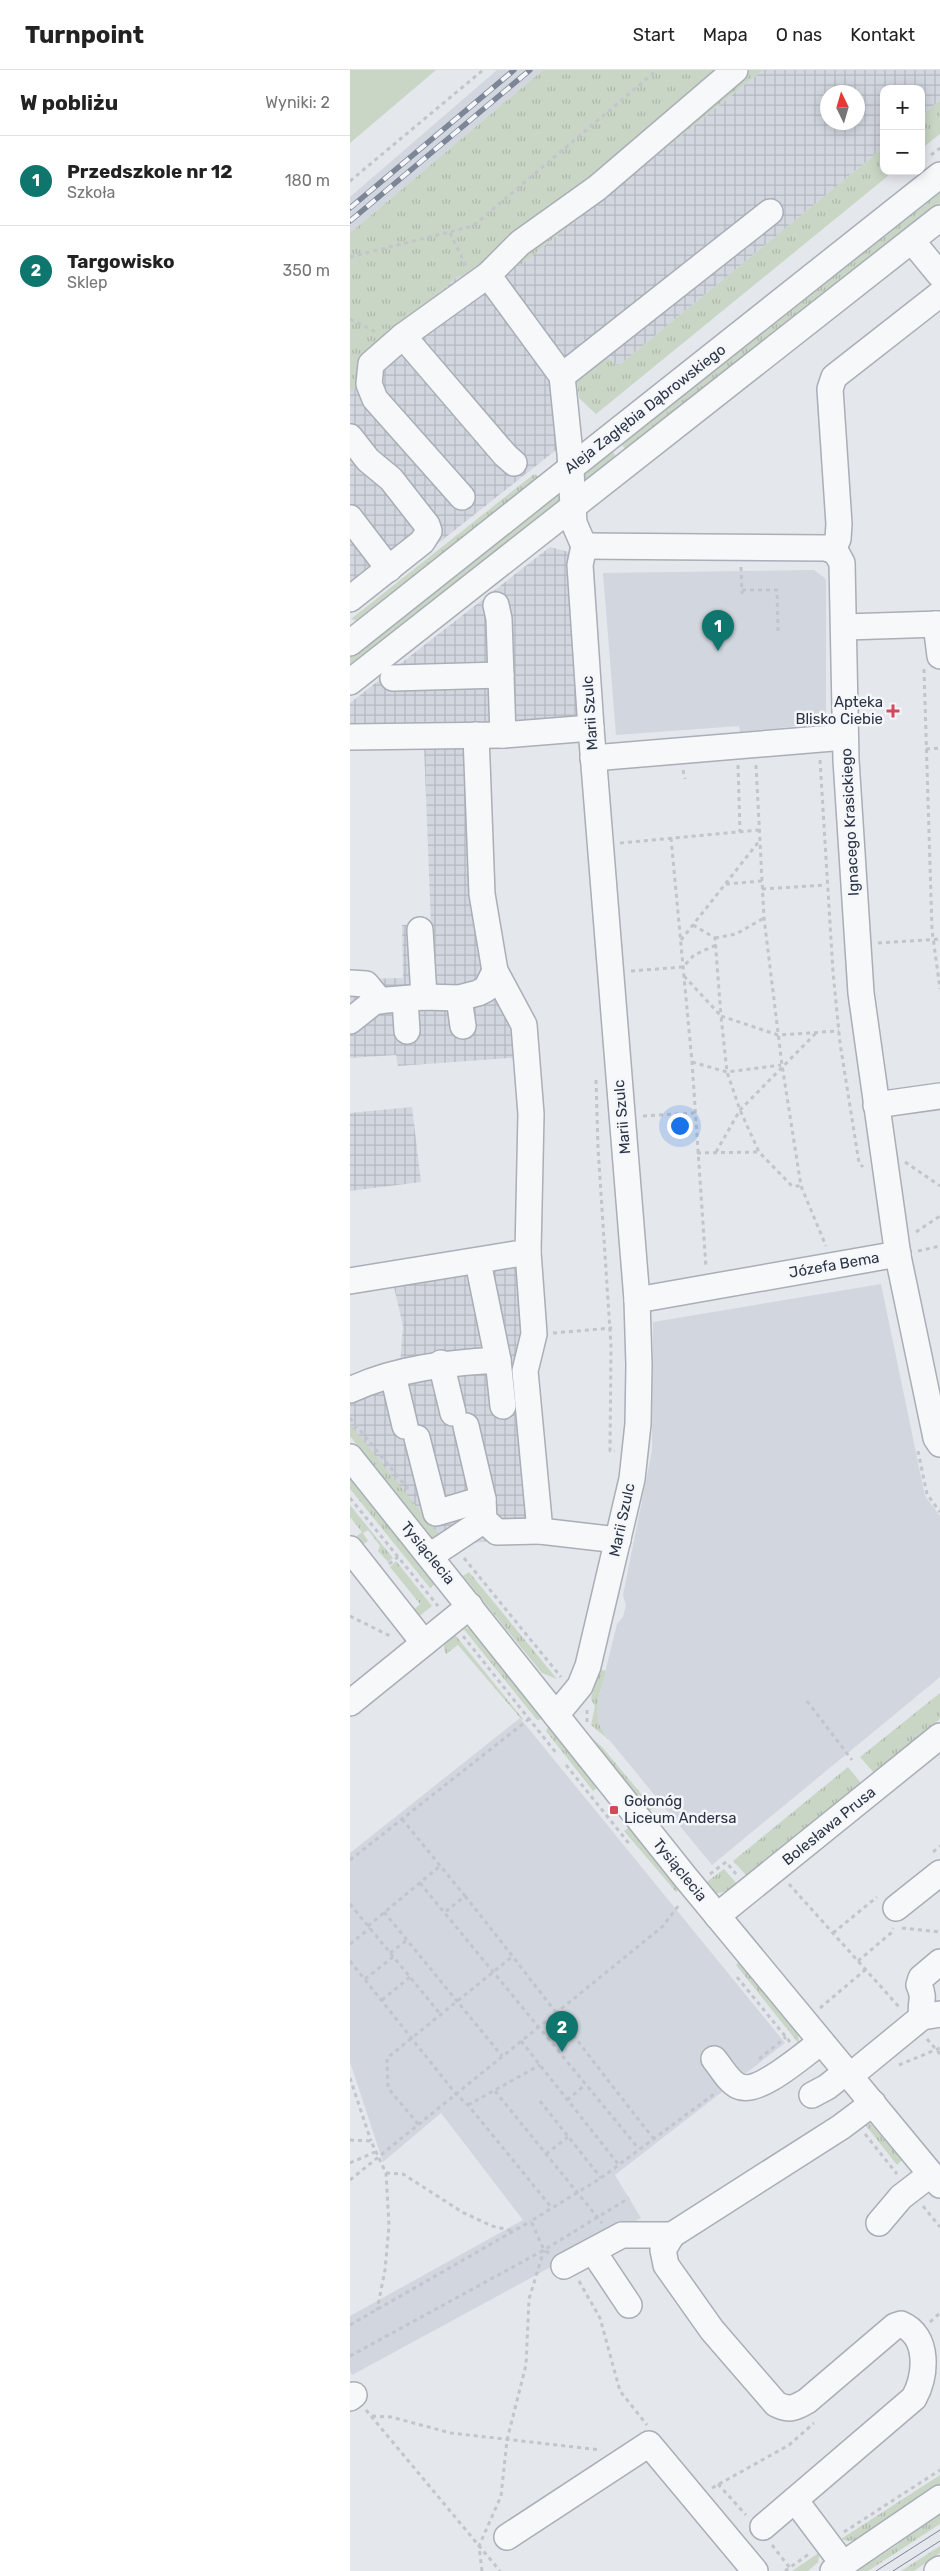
<!DOCTYPE html>
<html lang="pl">
<meta charset="utf-8">
<style>
:root{--surface:#fff;--page:#f2f2f2;--text:#222;--muted:#767676;--line:#e0e0e0;--accent:#0f766e}
body{margin:0;font-family:Rubik,sans-serif;background:var(--page);color:var(--text)}
.controls{position:absolute;right:15px;top:15px;display:grid;overflow:hidden;border-radius:10px;box-shadow:0 2px 12px #0003}
.controls button{width:45px;height:45px;display:grid;place-items:center;padding:0;border:0;border-bottom:1px solid var(--line);background:var(--surface);color:var(--text);font:25px sans-serif}
.compass{position:absolute;left:470px;top:15px;width:45px;height:45px;border-radius:50%;background:var(--surface);box-shadow:0 2px 12px #0003;rotate:355deg}
.you{position:absolute;left:329px;top:1055px;width:18px;height:18px;margin:-12px;border:4px solid #fff;border-radius:50%;background:#1a73e8;box-shadow:0 0 0 8px #1a73e833}
.badge{display:grid;place-items:center;width:32px;height:32px;border-radius:50%;background:var(--accent);color:#fff;font-size:16px;font-weight:700}
.pin{position:absolute;translate:-50% -41px;filter:drop-shadow(0 1px 2px #0008)}
.pin::after{content:'';position:absolute;top:26px;width:18px;height:15px;background:inherit;clip-path:polygon(0 0,100% 0,50% 100%)}
.list{margin:0;padding:0;list-style:none}
h2{display:flex;justify-content:space-between;align-items:center;height:65px;margin:0;padding:0 20px;font-size:21px}
h2 small{font-size:16px;font-weight:400;color:var(--muted)}
.list li{display:grid;grid-template-columns:32px 1fr auto;gap:15px;align-items:center;box-sizing:border-box;height:90px;padding:0 20px;border-top:1px solid var(--line)}
.list b{display:block;font-size:19px;white-space:nowrap}
.list p{margin:0;font-size:16px;white-space:nowrap;color:var(--muted)}
.list em{font-size:16px;font-style:normal;color:var(--muted)}
.map{position:relative;flex:none;width:590px;height:2501px;overflow:hidden}
header{display:flex;align-items:center;gap:30px;box-sizing:border-box;height:70px;padding:0 25px;background:var(--surface);border-bottom:1px solid var(--line)}
header strong{font-size:24px}
nav{display:flex;gap:28px;margin-inline-start:auto;font-size:18px}
main{display:flex}
aside{flex:1;background:var(--surface)}
.map>svg:first-child{display:block}
.built{fill:#d2d6de}
.industrial{fill:url(#industrial-grid);fill-rule:evenodd}
.grass{fill:url(#grass-tufts)}
.garden{fill:#c9d6c5}
.lines{fill:none;stroke-linecap:round;stroke-linejoin:round}
.minor-casing{stroke:#a9aeb7;stroke-width:28}
.path{stroke:#c2c5cb;stroke-width:3;stroke-dasharray:4 4;stroke-linecap:butt}
.minor{stroke:#f7f8fa;stroke-width:25}
.tram{stroke:#7d8696;stroke-width:1}
.rail-casing{stroke:#7d8696;stroke-width:5.5}
.rail{stroke:#f4f6f9;stroke-width:4;stroke-dasharray:11;stroke-linecap:butt}
.poi-dot{fill:#d1495b;stroke:#f4f6f9;stroke-width:2}
.labels{text-anchor:middle;dominant-baseline:central;stroke-width:5;stroke-linejoin:round;paint-order:stroke}
.street-label{font-size:15px;fill:#2b3445;stroke:#f4f6f9}
.poi-label{font-size:15px;fill:#2b3445;stroke:#f4f6f9;text-anchor:end}
</style>
<header>
<strong>Turnpoint</strong>
<nav><a>Start</a><a>Mapa</a><a>O nas</a><a>Kontakt</a></nav>
</header>
<main>
<aside>
<h2>W pobliżu<small>Wyniki: 2</small></h2>
<ul class="list">
<li><span class="badge">1</span><div><b>Przedszkole nr 12</b><p>Szkoła</p></div><em>180 m</em></li>
<li><span class="badge">2</span><div><b>Targowisko</b><p>Sklep</p></div><em>350 m</em></li>
</ul>
</aside>
<div class="map">
<svg width="590" height="2501" viewBox="0 0 590 2501">
<defs>
<pattern id="industrial-grid" width="8" height="8" patternUnits="userSpaceOnUse" patternTransform="scale(1.25)"><rect width="8" height="8" fill="#d2d6de"/><path d="M0 4h8M4 0v8" fill="none" stroke="#b4b8c0"/></pattern>
<pattern id="grass-tufts" width="24" height="20" patternUnits="userSpaceOnUse" patternTransform="scale(1.25)"><rect width="24" height="20" fill="#c9d6c5"/><path d="M3 7l-1-3M5 7V3M7 7l1-3M15 17l-1-3M17 17v-4M19 17l1-3" fill="none" stroke="#adb8ab"/></pattern>
</defs>
<rect width="100%" height="100%" fill="#e4e7ec"/>
<!-- built -->
<g class="built">
<path d="M 147,0 L 193,0 L 0,163 L 0,127 Z"/>
<path d="M 464,500 L 476,509 L 476,653 L 390,662 L 389,656 L 266,665 L 253,503 Z"/>
<path d="M 531,1214 L 575,1426 L 590,1446 L 590,1607 L 362,1795 L 252,1661 L 245,1643 L 267,1554 L 273,1547 L 276,1535 L 273,1525 L 302,1381 L 303,1252 Z"/>
<path d="M 170,1648 L 435,1973 L 265,2105 L 291,2148 L 2,2305 L 0,2301 L 0,2246 L 173,2150 L 91,2043 L 33,2092 L 0,1992 L 0,1783 Z"/>
</g>
<!-- industrial -->
<g class="industrial">
<path d="M 413,0 L 590,0 L 590,30 L 571,46 L 571,19 L 534,19 L 534,77 L 268,296 L 249,282 L 208,303 L 211,376 L 0,543 L 0,322 L 8,316 L 13,290 L 107,207 L 172,194 ZM 478,22 L 508,22 L 508,52 L 478,52 Z"/>
<path d="M 200,477 L 219,482 L 233,665 L 133,672 L 144,916 L 175,987 L 48,996 L 46,985 L 0,988 L 0,909 L 53,908 L 52,855 L 81,854 L 74,677 L 0,670 L 0,633 Z"/>
<path d="M 62,1037 L 71,1112 L 0,1121 L 0,1043 Z"/>
<path d="M 174,1186 L 193,1465 L 90,1477 L 0,1366 L 0,1321 L 50,1294 L 53,1256 L 43,1213 Z"/>
</g>
<!-- grass -->
<g class="grass">
<path d="M 193,0 L 413,0 L 172,194 L 107,207 L 13,290 L 8,316 L 0,322 L 0,163 Z"/>
<path d="M 590,30 L 590,64 L 571,79 L 571,46 Z"/>
<path d="M 534,77 L 534,101 L 544,101 L 246,344 L 229,328 L 226,306 L 249,282 L 268,296 Z"/>
<path d="M 590,117 L 590,133 L 277,381 L 269,371 Z"/>
<path d="M 260,378 L 268,389 L 235,412 L 232,411 L 231,402 Z"/>
<path d="M 184,404 L 189,407 L 10,551 L 1,549 Z"/>
<path d="M 207,422 L 211,423 L 215,429 L 0,601 L 0,584 Z"/>
<path d="M 0,1354 L 92,1468 L 84,1470 L 0,1366 Z"/>
<path d="M 0,1409 L 85,1514 L 80,1518 L 0,1419 Z"/>
<path d="M 0,1435 L 43,1488 L 38,1492 L 28,1481 L 30,1476 L 18,1460 L 13,1463 L 18,1471 L 8,1478 L 2,1470 L 12,1462 L 0,1447 Z"/>
<path d="M 46,1491 L 82,1536 L 66,1549 L 60,1543 L 70,1534 L 40,1497 Z"/>
<path d="M 119,1502 L 207,1609 L 192,1603 L 113,1506 Z"/>
<path d="M 112,1557 L 121,1559 L 194,1649 L 187,1650 Z"/>
<path d="M 102,1561 L 173,1649 L 172,1650 L 108,1575 L 96,1584 C 91,1574 96,1568 102,1561 Z"/>
<path d="M 248,1599 L 256,1601 C 249,1628 239,1646 259,1670 L 241,1655 L 245,1636 L 241,1629 Z"/>
<path d="M 590,1623 L 590,1649 L 524,1703 L 510,1687 Z"/>
<path d="M 198,1657 L 200,1657 L 249,1716 L 243,1721 L 196,1661 Z"/>
<path d="M 237,1664 L 252,1677 L 303,1738 L 297,1743 Z"/>
<path d="M 498,1697 L 511,1713 L 397,1806 L 383,1791 Z"/>
<path d="M 281,1756 L 331,1818 L 326,1822 L 274,1761 Z"/>
<path d="M 374,1799 L 387,1814 L 378,1821 L 365,1824 L 354,1814 Z"/>
<path d="M 390,1891 L 448,1963 L 449,1974 L 386,1895 Z"/>
<path d="M 518,2051 L 552,2090 L 547,2095 L 513,2052 Z"/>
<path d="M 590,2405 L 590,2416 L 505,2470 L 498,2471 L 491,2469 Z"/>
<path d="M 590,2441 L 590,2454 L 518,2501 L 507,2501 L 544,2477 Z"/>
<path d="M 590,2476 L 590,2483 L 564,2501 L 551,2501 Z"/>
<path d="M 470,2482 L 468,2492 L 458,2501 L 442,2501 Z"/>
</g>
<!-- garden -->
<path class="garden" d="M 0,0 L 86,0 L 0,73 Z"/>
<g class="lines">
<defs>
<g id="minor">
<path d="M 562,171 L 590,205"/>
<path d="M 138,205 L 212,306"/>
<path d="M 53,266 L 155,385 L 164,393"/>
<path d="M 0,367 L 18,390 L 41,409 L 77,455 L 79,461 L 72,472 L 0,529"/>
<path d="M 112,427 L 25,329 L 19,314 L 21,294 L 53,266 L 138,205 L 170,173 L 247,118 L 385,0"/>
<path d="M 0,448 L 39,499"/>
<path d="M 234,476 L 476,478 L 486,482 L 492,493 L 496,690 L 511,923 L 548,1186 L 586,1368 L 590,1374"/>
<path d="M 234,476 L 224,453 L 220,384 L 212,306 L 420,142"/>
<path d="M 482,480 L 488,469 L 489,454 L 480,319 L 484,307 L 590,224"/>
<path d="M 146,535 L 149,549 L 153,665"/>
<path d="M 586,554 L 590,586"/>
<path d="M 495,557 L 590,554"/>
<path d="M 0,573 L 590,105"/>
<path d="M 43,608 L 151,605"/>
<path d="M 0,612 L 590,148"/>
<path d="M 0,667 L 153,665 L 241,658"/>
<path d="M 243,688 L 495,667"/>
<path d="M 70,860 L 74,927"/>
<path d="M 0,913 L 16,914 L 30,931"/>
<path d="M 109,928 L 113,956"/>
<path d="M 55,929 L 57,961"/>
<path d="M 0,951 L 25,931 L 74,927 L 109,928 L 128,923 L 136,919 L 145,901"/>
<path d="M 526,1035 L 590,1026"/>
<path d="M 178,1182 L 184,1264 L 175,1301 L 190,1461 L 268,1470"/>
<path d="M 128,1192 L 148,1290 L 153,1336"/>
<path d="M 0,1211 L 178,1182 L 181,1044 L 174,955 L 145,901 L 132,824 L 126,665"/>
<path d="M 287,1230 L 548,1184"/>
<path d="M 91,1293 L 103,1343"/>
<path d="M 43,1305 L 55,1356"/>
<path d="M 0,1320 C 47,1298 98,1293 148,1290"/>
<path d="M 116,1356 L 133,1429 L 134,1450 L 147,1462 L 190,1461"/>
<path d="M 67,1368 L 86,1443 L 133,1429"/>
<path d="M 0,1387 L 336,1808 L 590,2115"/>
<path d="M 0,1479 L 74,1573"/>
<path d="M 80,1486 L 134,1450"/>
<path d="M 0,1633 L 120,1536"/>
<path d="M 206,1645 L 230,1616 L 238,1596 L 282,1409 L 288,1354 L 289,1295 L 287,1230 L 241,658 L 230,495 L 234,476"/>
<path d="M 546,1838 L 590,1803"/>
<path d="M 367,1846 L 590,1666"/>
<path d="M 572,1947 C 569,1931 576,1931 569,1915 L 571,1908 L 590,1892"/>
<path d="M 364,1989 C 371,1997 378,2011 388,2016 C 408,2026 454,1984 471,1972"/>
<path d="M 500,2006 L 572,1947 L 590,1944"/>
<path d="M 462,2025 L 477,2017 L 496,2002"/>
<path d="M 529,2153 L 551,2127 L 581,2104"/>
<path d="M 243,2181 L 279,2235"/>
<path d="M 214,2196 L 272,2165 L 322,2165"/>
<path d="M 0,2328 L 4,2325"/>
<path d="M 445,2430 L 493,2494"/>
<path d="M 413,2457 L 564,2328 C 576,2306 580,2266 551,2254 L 545,2256 L 457,2331 C 445,2338 439,2341 426,2334 L 362,2260 L 316,2195 L 313,2180 L 322,2165 L 491,2057 L 523,2033"/>
<path d="M 157,2467 L 299,2374 L 405,2501"/>
<path d="M 483,2501 L 590,2428"/>
<path d="M 587,2501 L 590,2499"/>
</g>
</defs>
<!-- minor casing -->
<use href="#minor" class="minor-casing"/>
<!-- path -->
<g class="path">
<path d="M 581,85 L 590,78"/>
<path d="M 0,111 L 133,0"/>
<path d="M 100,163 L 116,196"/>
<path d="M 0,187 L 123,156 L 307,0"/>
<path d="M 0,249 L 26,262"/>
<path d="M 391,497 L 392,524"/>
<path d="M 392,520 L 427,520 L 428,561"/>
<path d="M 574,599 L 582,860 L 590,919"/>
<path d="M 576,679 L 590,678"/>
<path d="M 470,690 L 483,902 L 490,973 L 509,1093 L 513,1097"/>
<path d="M 388,695 L 390,762"/>
<path d="M 406,695 L 414,848 L 432,995 L 451,1116 L 476,1176"/>
<path d="M 333,700 L 335,709"/>
<path d="M 321,768 L 342,992 L 356,1198"/>
<path d="M 270,773 L 409,760"/>
<path d="M 376,814 L 412,811"/>
<path d="M 412,819 L 476,815"/>
<path d="M 343,855 L 365,868 L 371,946 L 428,965 L 489,961"/>
<path d="M 365,868 L 386,864 L 414,848"/>
<path d="M 331,870 L 410,770"/>
<path d="M 528,873 L 590,869"/>
<path d="M 281,901 L 333,897 L 344,885 L 366,875"/>
<path d="M 334,906 L 371,946 L 377,1002 L 390,1040 L 409,1082 L 442,1116 L 451,1116"/>
<path d="M 342,992 L 377,1002 L 431,995"/>
<path d="M 246,1010 L 248,1078 L 261,1276 L 260,1381 L 265,1381"/>
<path d="M 293,1046 L 344,1043"/>
<path d="M 366,1082 L 390,1040 L 466,963"/>
<path d="M 347,1083 L 409,1082"/>
<path d="M 555,1092 L 590,1116"/>
<path d="M 566,1162 L 590,1146"/>
<path d="M 568,1181 L 590,1176"/>
<path d="M 203,1263 L 262,1258"/>
<path d="M 0,1348 L 58,1419"/>
<path d="M 568,1381 L 577,1424 L 590,1442"/>
<path d="M 0,1428 L 88,1536"/>
<path d="M 114,1488 L 211,1607"/>
<path d="M 39,1494 L 48,1487"/>
<path d="M 0,1546 L 42,1567"/>
<path d="M 113,1566 L 207,1684"/>
<path d="M 457,1631 L 502,1690"/>
<path d="M 237,1652 L 237,1639"/>
<path d="M 216,1695 L 281,1776"/>
<path d="M 52,1749 L 115,1826 L 94,1843"/>
<path d="M 583,1782 L 590,1776"/>
<path d="M 0,1790 L 179,1649"/>
<path d="M 360,1804 L 376,1792 L 386,1804"/>
<path d="M 70,1813 L 289,2079"/>
<path d="M 439,1814 L 550,1938"/>
<path d="M 115,1826 C 179,1906 240,1988 303,2068"/>
<path d="M 0,1834 L 91,1945"/>
<path d="M 34,1842 L 152,1986"/>
<path d="M 18,1856 L 90,1796"/>
<path d="M 552,1858 L 590,1862"/>
<path d="M 483,1863 L 527,1827"/>
<path d="M 0,1874 L 20,1858"/>
<path d="M 40,1883 L 57,1870"/>
<path d="M 0,1891 L 106,2024 L 118,2035 L 202,2138"/>
<path d="M 508,1891 L 541,1863 L 543,1858"/>
<path d="M 387,1907 L 440,1972"/>
<path d="M 15,1909 L 43,1887"/>
<path d="M 32,1930 L 60,1907"/>
<path d="M 470,1938 L 515,1900"/>
<path d="M 577,1969 L 590,1984"/>
<path d="M 171,1971 L 269,2095"/>
<path d="M 409,1989 L 436,1967"/>
<path d="M 549,1995 L 590,1978"/>
<path d="M 0,2008 L 21,2071"/>
<path d="M 145,2021 L 252,2153"/>
<path d="M 217,2030 L 235,2015"/>
<path d="M 190,2031 L 251,2108"/>
<path d="M 118,2035 L 190,1995"/>
<path d="M 68,2054 L 38,2018 L 37,1988 L 163,1886"/>
<path d="M 515,2064 L 547,2104"/>
<path d="M 0,2070 L 21,2071 L 36,2103 L 39,2156 L 35,2200 L 27,2240"/>
<path d="M 196,2084 L 218,2067"/>
<path d="M 0,2093 L 25,2082"/>
<path d="M 36,2103 L 53,2104 L 112,2142 L 142,2156 L 163,2161"/>
<path d="M 0,2110 L 312,1857 L 329,1835"/>
<path d="M 573,2136 L 590,2157"/>
<path d="M 199,2183 L 194,2180 L 181,2151 L 251,2108 L 364,2024"/>
<path d="M 229,2211 L 250,2248 L 270,2321 L 297,2355"/>
<path d="M 580,2252 L 590,2243"/>
<path d="M 0,2255 L 181,2151"/>
<path d="M 0,2286 L 194,2180 L 279,2128"/>
<path d="M 16,2340 L 150,2501"/>
<path d="M 22,2346 L 41,2347 L 101,2363 L 251,2380"/>
<path d="M 368,2414 L 396,2445"/>
<path d="M 362,2418 L 439,2375 L 464,2353"/>
<path d="M 494,2462 L 590,2400"/>
<path d="M 422,2475 L 440,2498"/>
<path d="M 132,2501 L 129,2476 L 151,2426 L 157,2370 L 176,2295 L 179,2229 L 194,2180"/>
<path d="M 435,2501 L 459,2484"/>
</g>
<!-- minor -->
<use href="#minor" class="minor"/>
<!-- tram -->
<g class="tram">
<path d="M 526,2501 L 590,2460"/>
<path d="M 543,2501 L 590,2471"/>
</g>
<defs>
<g id="rail">
<path d="M 0,138 L 164,0"/>
<path d="M 0,151 L 180,0"/>
</g>
</defs>
<!-- rail casing -->
<use href="#rail" class="rail-casing"/>
<!-- rail -->
<use href="#rail" class="rail"/>
</g>
<!-- markers -->
<g class="poi-dot">
<path d="M540.5 633.5h5v5h5v5h-5v5h-5v-5h-5v-5h5z"/>
<rect x="259" y="1735" width="10" height="10" rx="2.5"/>
</g>
<g class="labels">
<!-- street labels -->
<g class="street-label">
<text transform="translate(295 339) rotate(-38)">Aleja Zagłębia Dąbrowskiego</text>
<text transform="translate(240 643) rotate(-94)">Marii Szulc</text>
<text transform="translate(500 752) rotate(-93)">Ignacego Krasickiego</text>
<text transform="translate(272 1047) rotate(-95)">Marii Szulc</text>
<text transform="translate(484 1195) rotate(-10)">Józefa Bema</text>
<text transform="translate(272 1450) rotate(-78)">Marii Szulc</text>
<text transform="translate(78 1483) rotate(51)">Tysiąclecia</text>
<text transform="translate(479 1756) rotate(-39)">Bolesława Prusa</text>
<text transform="translate(330 1800) rotate(51)">Tysiąclecia</text>
</g>
<!-- poi labels -->
<g class="poi-label">
<text x="533" y="632">Apteka<tspan x="533" dy="17">Blisko Ciebie</tspan></text>
<text x="274" y="1731" text-anchor="start">Gołonóg<tspan x="274" dy="17">Liceum Andersa</tspan></text>
</g>
</g>
</svg>
<div class="controls">
<button>+</button>
<button>−</button>
</div>
<svg class="compass" viewBox="-18 -18 36 36"><path d="M0-13l5 13h-10z" fill="#e53935"/><path d="M0 13l5-13h-10z" fill="#767676"/></svg>
<div class="you"></div>
<div class="pin badge" style="left:368px;top:581px">1</div>
<div class="pin badge" style="left:212px;top:1982px">2</div>
</div>
</main>
